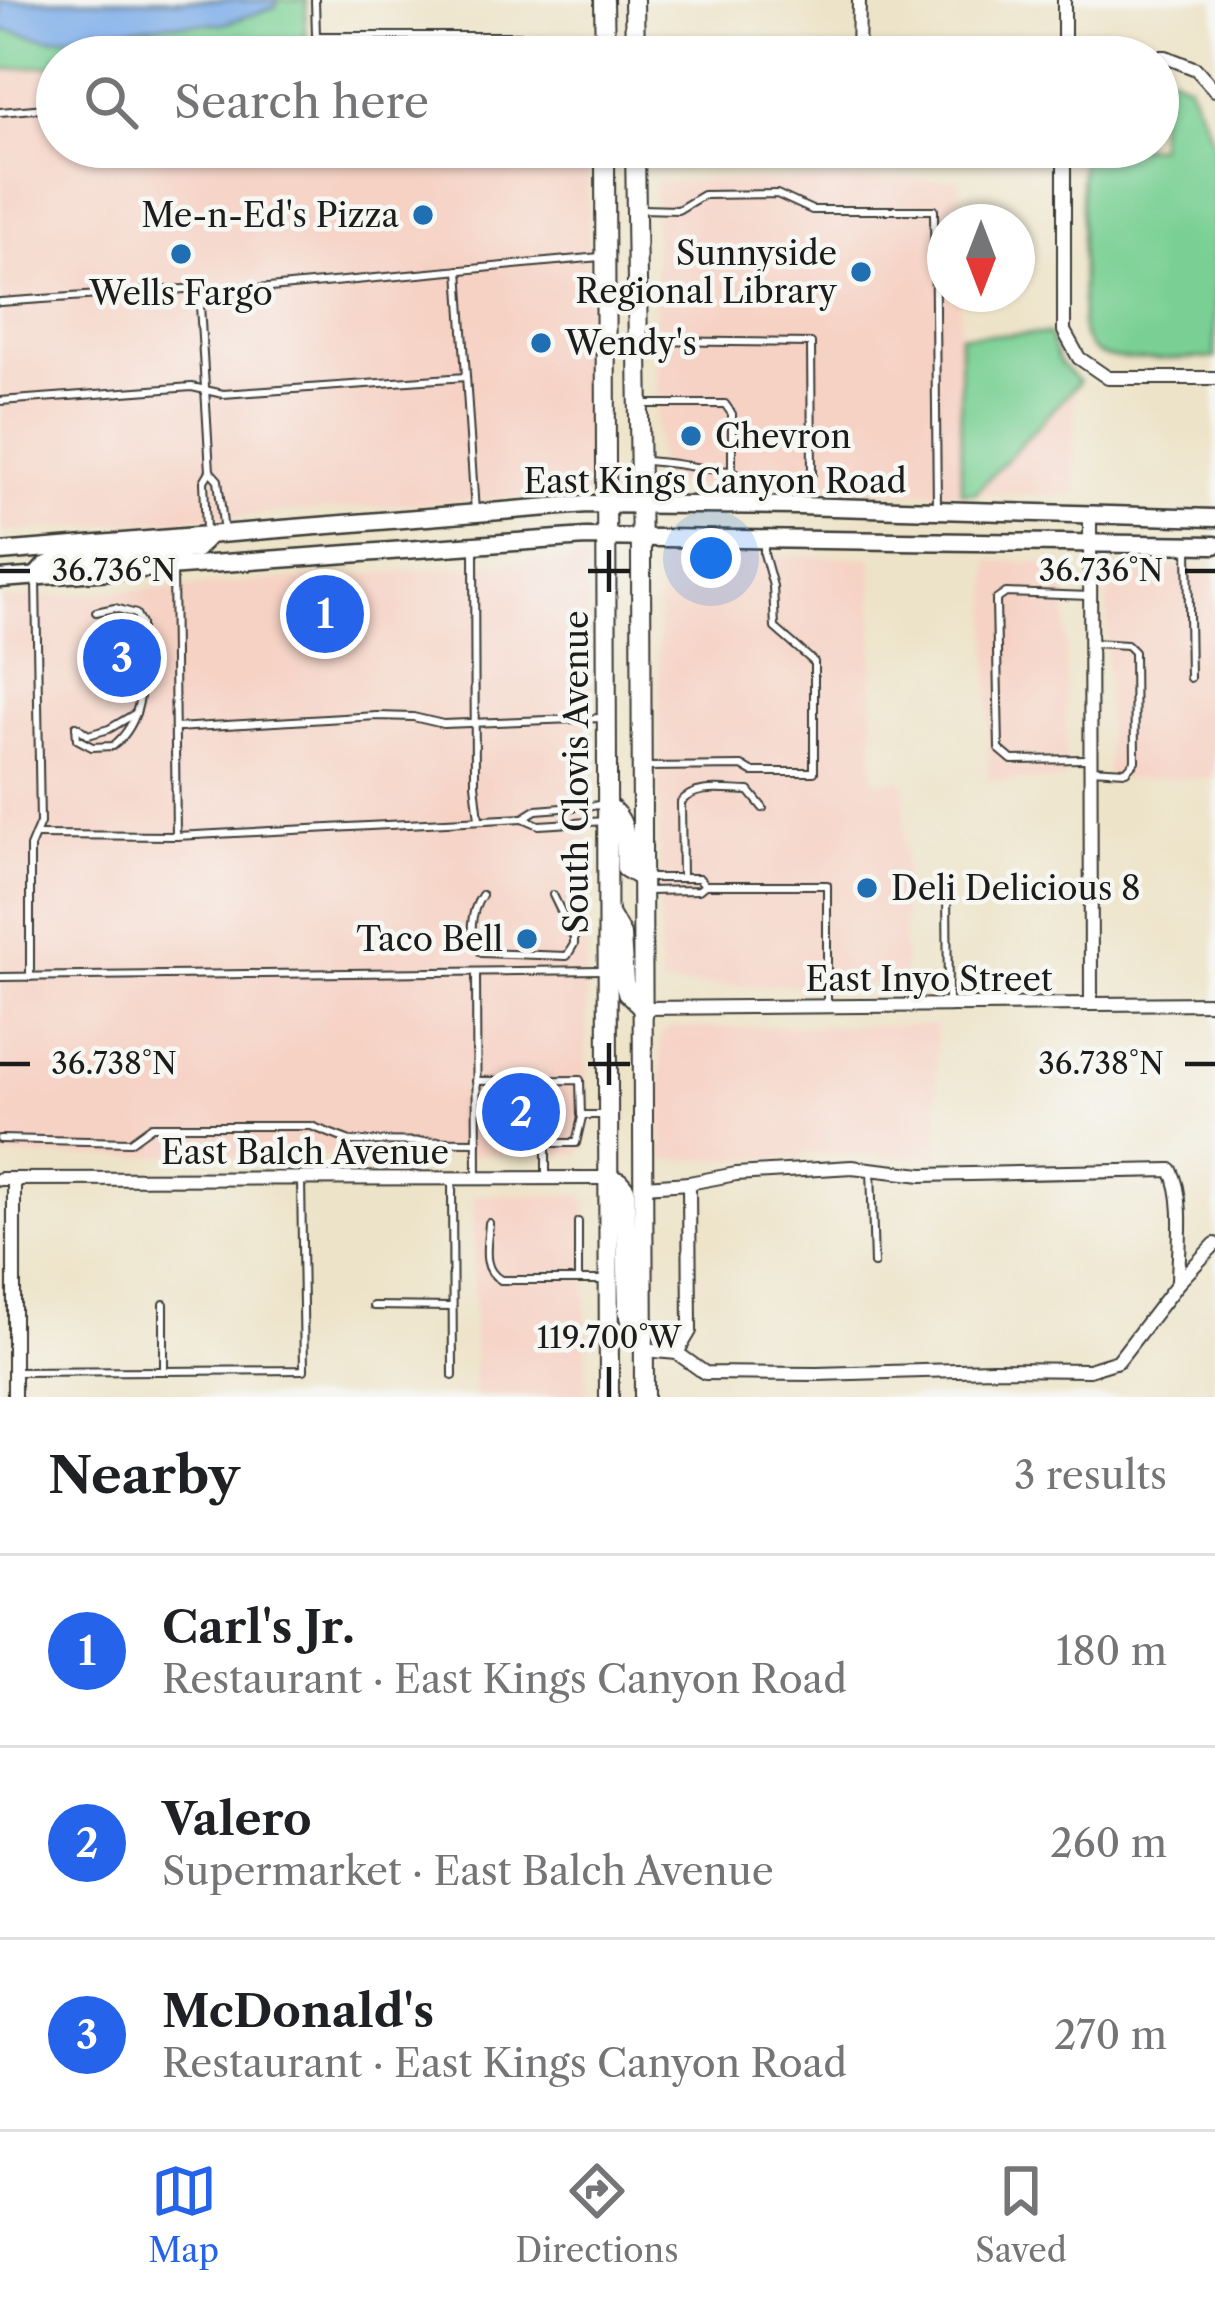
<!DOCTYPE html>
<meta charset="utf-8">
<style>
:root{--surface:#fff;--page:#f6f6f6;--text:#202124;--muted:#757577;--line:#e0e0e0;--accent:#2563eb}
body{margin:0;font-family:"Libre Caslon Text",serif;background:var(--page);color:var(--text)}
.compass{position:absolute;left:927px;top:204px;width:108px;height:108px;border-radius:50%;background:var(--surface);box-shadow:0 3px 9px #0004;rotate:180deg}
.you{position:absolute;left:711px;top:558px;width:42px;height:42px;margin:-30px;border:9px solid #fff;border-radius:50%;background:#1a73e8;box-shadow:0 0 0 18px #1a73e833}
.badge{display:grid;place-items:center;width:78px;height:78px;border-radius:50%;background:var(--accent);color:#fff;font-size:39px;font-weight:700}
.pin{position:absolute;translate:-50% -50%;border:6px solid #fff;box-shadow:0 3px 12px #0006}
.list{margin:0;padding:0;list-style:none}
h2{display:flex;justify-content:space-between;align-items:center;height:156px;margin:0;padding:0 48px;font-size:51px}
h2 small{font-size:39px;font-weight:400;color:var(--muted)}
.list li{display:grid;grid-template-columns:78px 1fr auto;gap:36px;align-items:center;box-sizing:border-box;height:192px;padding:0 48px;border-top:3px solid var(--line)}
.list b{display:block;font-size:45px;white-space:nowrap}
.list p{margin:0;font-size:39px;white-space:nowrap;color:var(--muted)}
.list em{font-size:39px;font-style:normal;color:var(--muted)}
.icon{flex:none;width:66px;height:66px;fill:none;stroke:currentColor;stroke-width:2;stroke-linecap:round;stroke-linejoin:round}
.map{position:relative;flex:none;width:1215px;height:1397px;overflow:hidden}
.search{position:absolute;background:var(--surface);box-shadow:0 3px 9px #0004;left:36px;right:36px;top:36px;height:132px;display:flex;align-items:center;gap:30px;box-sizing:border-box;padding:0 42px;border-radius:66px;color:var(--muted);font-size:45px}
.sheet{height:732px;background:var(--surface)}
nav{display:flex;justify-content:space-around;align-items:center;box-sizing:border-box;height:168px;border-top:3px solid var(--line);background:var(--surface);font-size:33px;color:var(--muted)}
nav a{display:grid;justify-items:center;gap:6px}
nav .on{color:var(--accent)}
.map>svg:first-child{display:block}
.built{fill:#f6d2c4}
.green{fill:#7ad094;stroke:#4b7658;stroke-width:3}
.water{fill:#7faee9;stroke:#4e6582;stroke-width:3}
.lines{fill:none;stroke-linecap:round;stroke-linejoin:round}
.lane-casing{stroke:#3b3a36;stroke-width:10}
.street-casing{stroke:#3b3a36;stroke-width:16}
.secondary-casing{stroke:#3b3a36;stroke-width:21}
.primary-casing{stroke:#3b3a36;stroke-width:22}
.lane{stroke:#fff;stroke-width:6}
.street{stroke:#fff;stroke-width:12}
.secondary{stroke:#fff;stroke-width:16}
.primary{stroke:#fff;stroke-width:18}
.ticks{fill:none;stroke:#1c1c1c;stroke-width:4.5}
.poi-dot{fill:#1f6fb2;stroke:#f6f6f2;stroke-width:4.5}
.labels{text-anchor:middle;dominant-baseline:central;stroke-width:9;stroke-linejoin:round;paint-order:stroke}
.poi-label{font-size:33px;fill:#1c1c1c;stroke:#f6f6f2;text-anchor:end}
.street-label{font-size:33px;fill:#1c1c1c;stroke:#f6f6f2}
.ticks-label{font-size:30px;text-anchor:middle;fill:#1c1c1c;stroke:#f6f6f2;stroke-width:9;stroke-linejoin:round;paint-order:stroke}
</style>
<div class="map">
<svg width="1215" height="1397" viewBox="0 0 1215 1397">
<rect width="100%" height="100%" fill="#f6f6f2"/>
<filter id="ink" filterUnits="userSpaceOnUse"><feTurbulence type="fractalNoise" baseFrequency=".00833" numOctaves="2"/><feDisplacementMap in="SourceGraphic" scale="24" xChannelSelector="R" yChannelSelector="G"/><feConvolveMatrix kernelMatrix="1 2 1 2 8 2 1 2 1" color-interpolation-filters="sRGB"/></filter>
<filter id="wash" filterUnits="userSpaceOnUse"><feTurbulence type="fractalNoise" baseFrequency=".004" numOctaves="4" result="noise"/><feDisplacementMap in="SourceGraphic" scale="48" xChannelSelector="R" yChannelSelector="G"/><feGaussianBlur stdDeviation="2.7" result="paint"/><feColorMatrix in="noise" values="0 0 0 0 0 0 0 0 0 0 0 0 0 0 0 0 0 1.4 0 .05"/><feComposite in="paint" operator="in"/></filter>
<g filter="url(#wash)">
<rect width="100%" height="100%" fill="#ede3c8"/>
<!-- built -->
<g class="built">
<path d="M 586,46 L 586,57 L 170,57 L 306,47 Z"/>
<path d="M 57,65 L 57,147 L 587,147 L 592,492 L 0,532 L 0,70 Z"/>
<path d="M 959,179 L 959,222 L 945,222 L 945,294 L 960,294 L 961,492 L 657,485 L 655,181 Z"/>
<path d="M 1074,387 L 1075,495 L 975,493 Z"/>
<path d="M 664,553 L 873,558 L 873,781 L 904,781 L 904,984 L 666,986 L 660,981 L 658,560 Z"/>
<path d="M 587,558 L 586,1146 L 578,1154 L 0,1157 L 0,600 Z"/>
<path d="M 989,561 L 1060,563 L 1066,567 L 1066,780 L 989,780 Z"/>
<path d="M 1117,564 L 1215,570 L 1215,778 L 1107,779 L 1107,574 L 1110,567 Z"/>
<path d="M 936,1025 L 938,1156 L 801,1154 L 801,1158 L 661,1160 L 660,1037 L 667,1028 Z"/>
<path d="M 474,1195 L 579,1195 L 586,1202 L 586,1397 L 474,1397 Z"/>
</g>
<!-- green -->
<g class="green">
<path d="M 0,0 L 306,0 L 306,47 L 170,57 L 57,57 L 57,65 L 0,70 Z"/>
<path d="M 1158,75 L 1173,76 L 1189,85 L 1215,145 L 1215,358 C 1191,358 1115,364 1097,353 C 1088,348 1085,339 1082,329 L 1081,147 L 1158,147 Z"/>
<path d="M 1049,334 L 1059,362 L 1079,382 L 975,493 L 961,492 L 960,335 Z"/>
</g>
<!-- water -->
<path class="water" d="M 0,0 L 277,0 L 276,7 L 223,24 L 170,24 L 49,39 L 0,29 Z"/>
</g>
<g filter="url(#ink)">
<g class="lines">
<defs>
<g id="lane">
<path d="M 315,0 L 316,36 L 601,36"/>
<path d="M 0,112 L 57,107"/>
<path d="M 641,209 L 678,210 L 703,195 L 777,194 L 812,210 L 934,210 L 937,508"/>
<path d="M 459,270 L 475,512"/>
<path d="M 199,288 L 210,471 L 218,480 L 224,533"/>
<path d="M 0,302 L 199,288 L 237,291 L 600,257"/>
<path d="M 640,341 L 811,343 L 812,474 L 799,483 L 798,506"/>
<path d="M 0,401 L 192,387 L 223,394 L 466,377"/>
<path d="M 641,404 L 725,404 L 732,414 L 732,471 L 745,481 L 745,502"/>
<path d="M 640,461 C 672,461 700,470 732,471"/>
<path d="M 206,531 L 204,481 L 210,471"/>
<path d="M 474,547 L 475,784 L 479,819"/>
<path d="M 1188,548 L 1190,678"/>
<path d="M 173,570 L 176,836"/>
<path d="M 76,726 L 77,739 L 92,747 L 113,746 C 150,717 141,666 141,624 L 136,614 L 115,608 L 96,612"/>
<path d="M 76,726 L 88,735 L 109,729 L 136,713"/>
<path d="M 175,728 L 377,716 L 413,717 L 443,724 L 602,718"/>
<path d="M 1088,759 L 1012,760 L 999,749 L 996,600 L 1006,593 L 1090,596"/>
<path d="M 646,767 L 742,766 L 752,772 L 814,772 L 814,662 L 775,628 L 773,586 L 764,554 L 764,542"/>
<path d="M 1090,769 L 1126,771 L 1135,761 L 1134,652 L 1127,645 L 1093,643"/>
<path d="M 602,805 L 536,810 L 523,818 L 539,825 L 606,821"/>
<path d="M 35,835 L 176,836 L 523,818"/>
<path d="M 644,878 L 699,878 L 705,885 L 699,890 L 647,891"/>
<path d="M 682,878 L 681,802 C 695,784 727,791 749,791 L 763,808"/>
<path d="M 705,885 L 827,885 L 827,1003"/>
<path d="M 947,892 L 948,1002"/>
<path d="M 482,895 C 471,911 466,939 482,953 L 567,956 L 574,944 L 574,938 L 553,895"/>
<path d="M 476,972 L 477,1178"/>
<path d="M 0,977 L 602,970"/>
<path d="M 30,977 L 30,847 L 40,823 L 36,580"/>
<path d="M 476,1081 L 580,1080 L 581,1115 L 605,1115"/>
<path d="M 0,1139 L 130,1142 L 152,1126 L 311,1126 L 350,1141 L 477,1142"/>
<path d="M 546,1143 L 576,1143 L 582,1117"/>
<path d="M 871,1169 L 874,1264"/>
<path d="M 546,1178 L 546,1081"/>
<path d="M 452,1179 L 453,1376"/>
<path d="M 578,1222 L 578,1280"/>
<path d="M 489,1223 C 488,1243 480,1269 501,1280 L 607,1280"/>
<path d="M 164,1304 L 164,1370"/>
<path d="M 373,1306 L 452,1307"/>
<path d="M 13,1372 L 304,1370 L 301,1180"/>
</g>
<g id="street">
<path d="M 1064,0 L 1064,57"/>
<path d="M 858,57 L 859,0"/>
<path d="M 995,57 L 1166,57 L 1196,69 L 1215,90"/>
<path d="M 1064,147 L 1064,331 L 1079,358 L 1108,378 L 1215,378"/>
<path d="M 1090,516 L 1091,1004"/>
<path d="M 643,1008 L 1215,1003"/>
<path d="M 0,1179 L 609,1178"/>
<path d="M 644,1186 L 689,1183"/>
<path d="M 644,1350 L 677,1353 L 705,1373 L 817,1374 L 993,1369 L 1089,1370 L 1118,1361 L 1178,1283 L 1215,1244"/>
<path d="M 677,1353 L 690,1331 L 689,1183 L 736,1174 L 852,1167 L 922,1175 L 1171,1170 C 1186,1199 1178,1251 1178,1283"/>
<path d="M 14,1397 L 14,1179"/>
</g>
<g id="secondary">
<path d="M 0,552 L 587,504 L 798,506 L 1215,518"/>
<path d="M 36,576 L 45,566 L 52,563 L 196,549 L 207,537"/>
<path d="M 0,579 L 586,537 L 1215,545"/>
</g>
<g id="primary">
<path d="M 604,0 L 605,57"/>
<path d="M 634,0 L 635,57"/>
<path d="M 605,147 L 609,1397"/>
<path d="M 635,147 L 641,555 L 644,1397"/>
<path d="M 606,805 C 630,822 624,841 626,868 L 643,878"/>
<path d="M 608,912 L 621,935 L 624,982 L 627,992 L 643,1008"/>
<path d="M 609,1178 L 619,1182 L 625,1189 L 628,1310 L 631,1320 L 644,1337"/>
</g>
</defs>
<!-- lane casing -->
<use href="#lane" class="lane-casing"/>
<!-- street casing -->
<use href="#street" class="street-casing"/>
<!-- secondary casing -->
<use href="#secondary" class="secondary-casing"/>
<!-- primary casing -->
<use href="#primary" class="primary-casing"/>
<!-- lane -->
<use href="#lane" class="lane"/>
<!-- street -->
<use href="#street" class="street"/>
<!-- secondary -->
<use href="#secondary" class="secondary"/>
<!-- primary -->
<use href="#primary" class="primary"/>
</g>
</g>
<!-- ticks -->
<path class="ticks" d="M 609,550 L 609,592M 0,571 L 30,571M 588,571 L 630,571M 1185,571 L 1215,571M 609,1043 L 609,1085M 0,1064 L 30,1064M 588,1064 L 630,1064M 1185,1064 L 1215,1064M 609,1367 L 609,1397"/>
<!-- markers -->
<g class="poi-dot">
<circle cx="423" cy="215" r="12"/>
<circle cx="181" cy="254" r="12"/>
<circle cx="861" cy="272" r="12"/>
<circle cx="541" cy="343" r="12"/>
<circle cx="691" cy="436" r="12"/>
<circle cx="867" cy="888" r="12"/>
<circle cx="527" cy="939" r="12"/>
</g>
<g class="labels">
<!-- poi labels -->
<g class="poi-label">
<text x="399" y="215">Me-n-Ed's Pizza</text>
<text x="837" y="253">Sunnyside<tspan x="837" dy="38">Regional Library</tspan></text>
<text x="181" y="293" text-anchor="middle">Wells Fargo</text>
<text x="565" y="343" text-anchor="start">Wendy's</text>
<text x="715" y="436" text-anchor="start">Chevron</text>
<text x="891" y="888" text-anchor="start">Deli Delicious 8</text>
<text x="503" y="939">Taco Bell</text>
</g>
<!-- street labels -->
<g class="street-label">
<text x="715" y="481">East Kings Canyon Road</text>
<text transform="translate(576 772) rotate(-90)">South Clovis Avenue</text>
<text x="929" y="979">East Inyo Street</text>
<text x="305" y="1152">East Balch Avenue</text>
</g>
</g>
<g class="ticks-label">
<text x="1101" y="581">36.736°N</text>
<text x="114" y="581">36.736°N</text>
<text x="1101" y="1074">36.738°N</text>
<text x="114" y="1074">36.738°N</text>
<text x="609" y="1348">119.700°W</text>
</g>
</svg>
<svg class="compass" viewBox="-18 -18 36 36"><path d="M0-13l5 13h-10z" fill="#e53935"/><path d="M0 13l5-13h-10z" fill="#757577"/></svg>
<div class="you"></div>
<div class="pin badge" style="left:325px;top:614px">1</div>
<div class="pin badge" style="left:521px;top:1112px">2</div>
<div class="pin badge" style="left:122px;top:658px">3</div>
<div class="search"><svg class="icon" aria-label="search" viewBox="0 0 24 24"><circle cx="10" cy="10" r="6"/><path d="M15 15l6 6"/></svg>Search here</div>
</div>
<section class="sheet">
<h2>Nearby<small>3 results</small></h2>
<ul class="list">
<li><span class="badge">1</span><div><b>Carl's Jr.</b><p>Restaurant · East Kings Canyon Road</p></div><em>180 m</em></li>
<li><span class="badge">2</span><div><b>Valero</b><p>Supermarket · East Balch Avenue</p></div><em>260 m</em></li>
<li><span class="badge">3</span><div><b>McDonald's</b><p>Restaurant · East Kings Canyon Road</p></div><em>270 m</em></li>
</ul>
</section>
<nav>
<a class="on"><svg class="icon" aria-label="map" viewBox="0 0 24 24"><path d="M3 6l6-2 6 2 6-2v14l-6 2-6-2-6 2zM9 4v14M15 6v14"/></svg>Map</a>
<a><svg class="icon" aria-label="directions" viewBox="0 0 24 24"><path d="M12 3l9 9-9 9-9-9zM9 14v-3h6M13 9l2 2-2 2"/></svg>Directions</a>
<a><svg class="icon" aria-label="saved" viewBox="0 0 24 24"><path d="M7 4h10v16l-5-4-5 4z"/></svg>Saved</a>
</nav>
